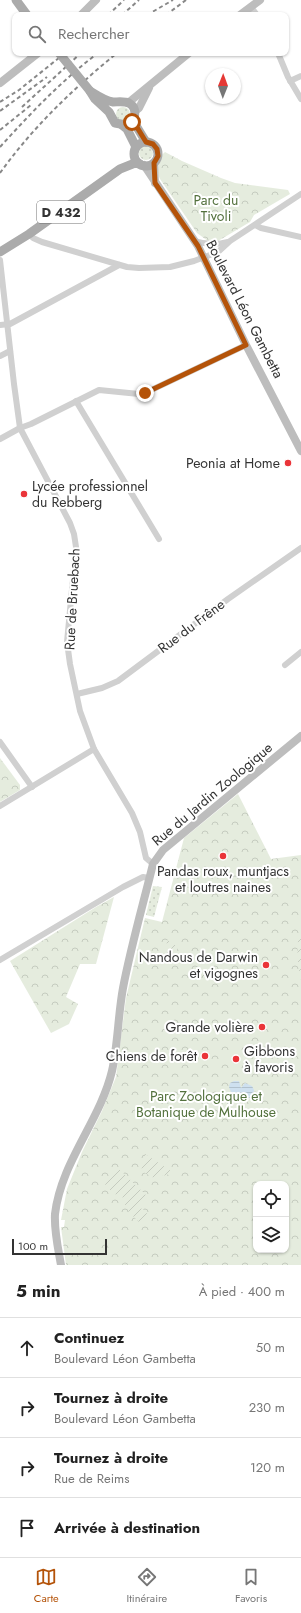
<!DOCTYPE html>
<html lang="fr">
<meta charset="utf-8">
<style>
:root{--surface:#fff;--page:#f2f2f2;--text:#222;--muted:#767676;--line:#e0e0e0;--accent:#b45309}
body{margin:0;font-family:Jost,sans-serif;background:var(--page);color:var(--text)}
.controls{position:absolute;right:12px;bottom:12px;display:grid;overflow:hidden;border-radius:8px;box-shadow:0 1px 3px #0004}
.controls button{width:36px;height:36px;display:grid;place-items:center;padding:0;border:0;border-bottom:1px solid var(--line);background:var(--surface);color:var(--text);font:20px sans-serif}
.compass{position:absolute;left:205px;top:68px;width:36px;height:36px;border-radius:50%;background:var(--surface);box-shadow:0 1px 3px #0004;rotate:1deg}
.scale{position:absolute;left:12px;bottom:10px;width:95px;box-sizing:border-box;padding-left:4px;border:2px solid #333;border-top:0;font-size:11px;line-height:14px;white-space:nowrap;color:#333;-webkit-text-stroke:3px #fff;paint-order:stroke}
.stop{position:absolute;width:12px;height:12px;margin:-9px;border:3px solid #b45309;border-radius:50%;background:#fff}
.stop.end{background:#b45309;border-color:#fff;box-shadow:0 1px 4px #0008}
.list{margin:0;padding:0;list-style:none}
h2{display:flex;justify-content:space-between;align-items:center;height:52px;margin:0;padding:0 16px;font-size:17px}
h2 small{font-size:13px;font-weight:400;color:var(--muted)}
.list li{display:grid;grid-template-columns:26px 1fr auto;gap:12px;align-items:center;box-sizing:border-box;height:60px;padding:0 16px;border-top:1px solid var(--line)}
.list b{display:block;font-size:15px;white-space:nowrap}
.list p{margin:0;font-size:13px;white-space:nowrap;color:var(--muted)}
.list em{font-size:13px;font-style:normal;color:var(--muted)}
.icon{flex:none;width:22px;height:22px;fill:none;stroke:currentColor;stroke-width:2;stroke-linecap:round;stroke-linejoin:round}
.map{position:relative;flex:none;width:301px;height:1265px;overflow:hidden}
.search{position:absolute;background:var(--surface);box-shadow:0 1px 3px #0004;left:12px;right:12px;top:12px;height:44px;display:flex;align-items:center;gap:10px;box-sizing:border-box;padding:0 14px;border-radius:8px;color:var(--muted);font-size:15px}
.sheet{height:292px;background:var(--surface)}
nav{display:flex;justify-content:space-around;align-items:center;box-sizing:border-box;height:56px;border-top:1px solid var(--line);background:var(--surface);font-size:11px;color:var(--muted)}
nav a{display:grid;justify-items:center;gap:2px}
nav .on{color:var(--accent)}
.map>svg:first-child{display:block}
.grass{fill:url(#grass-dots)}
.park{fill:url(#park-crowns);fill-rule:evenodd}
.garden{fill:url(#garden-furrows)}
.water{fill:url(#water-rules)}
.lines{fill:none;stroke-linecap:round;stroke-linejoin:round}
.street{stroke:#d0d0d0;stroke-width:6}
.secondary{stroke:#bdbdbd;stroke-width:8}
.primary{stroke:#ababab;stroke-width:9}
.rail{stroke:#888;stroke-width:2;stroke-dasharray:4 3;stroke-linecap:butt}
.primary-bridge{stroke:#ababab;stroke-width:9}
.route{stroke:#b45309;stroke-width:5}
.poi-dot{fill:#ea3439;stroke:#fff;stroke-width:1.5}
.labels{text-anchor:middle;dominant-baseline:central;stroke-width:4;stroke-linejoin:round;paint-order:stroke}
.shield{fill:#fff;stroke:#707070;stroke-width:1}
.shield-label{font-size:13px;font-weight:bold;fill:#333}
.park-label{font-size:14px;fill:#53713d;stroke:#fff}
.street-label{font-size:14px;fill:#333;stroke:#fff}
.poi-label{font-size:14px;fill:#333;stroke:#fff;text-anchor:end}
</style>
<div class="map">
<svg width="301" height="1265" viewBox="0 0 301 1265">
<defs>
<pattern id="grass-dots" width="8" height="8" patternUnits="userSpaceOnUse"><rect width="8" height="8" fill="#e5ecde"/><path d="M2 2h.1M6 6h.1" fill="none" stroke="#c5cbbf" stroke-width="1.8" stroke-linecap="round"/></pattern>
<pattern id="park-crowns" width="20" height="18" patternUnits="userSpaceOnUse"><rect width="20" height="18" fill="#e5ecde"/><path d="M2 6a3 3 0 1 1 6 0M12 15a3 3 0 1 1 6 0" fill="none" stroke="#c5cbbf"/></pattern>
<pattern id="garden-furrows" width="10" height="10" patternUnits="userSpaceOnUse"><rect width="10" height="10" fill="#e5ecde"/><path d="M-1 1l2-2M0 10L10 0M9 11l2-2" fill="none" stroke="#c5cbbf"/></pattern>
<pattern id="water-rules" width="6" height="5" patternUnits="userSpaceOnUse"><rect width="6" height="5" fill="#cee0ef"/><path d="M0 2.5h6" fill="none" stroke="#b1c1cd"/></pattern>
</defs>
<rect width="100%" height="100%" fill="#fff"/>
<!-- grass -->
<g class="grass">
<circle cx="123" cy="114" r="7"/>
<circle cx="146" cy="153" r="7"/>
<path d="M 153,886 L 162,887 L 154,917 L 146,915 Z"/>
</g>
<!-- park -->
<g class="park">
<path d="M 165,152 L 182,161 L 221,178 L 235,183 L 288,190 L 290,194 L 254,215 L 250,222 L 218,241 L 208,241 L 197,233 L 160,179 C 156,171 158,157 165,152 Z"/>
<path d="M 0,758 L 20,785 L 20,790 L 0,802 Z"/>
<path d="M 238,794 L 271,859 L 301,855 L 301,1265 L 66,1265 L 61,1227 L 64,1227 L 65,1220 L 61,1220 L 67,1189 L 82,1152 L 102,1111 L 116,1077 L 126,998 L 145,918 L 162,922 L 184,838 ZM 256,1184 L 286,1184 L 286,1250 L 256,1250 Z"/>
<path d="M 114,897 L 96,964 L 80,964 L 66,997 L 78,1004 L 69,1024 L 51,1033 L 10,961 L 96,907 Z"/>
</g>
<!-- garden -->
<g class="garden">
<path d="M 301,931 L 301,980 C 298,968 295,942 301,931 Z"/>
<path d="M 167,940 L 178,947 L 173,963 L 169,961 L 170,957 L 166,956 Z"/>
<path d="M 145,1154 L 174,1173 L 154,1178 L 145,1173 L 140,1166 Z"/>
<path d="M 118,1168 L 149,1198 L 139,1208 L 143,1209 L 148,1215 L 141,1224 L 128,1211 L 130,1209 L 121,1201 L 123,1198 L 121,1195 L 119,1196 L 113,1193 L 104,1183 Z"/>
</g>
<!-- water -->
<path class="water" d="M 234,1081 L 239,1081 L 241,1088 L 245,1083 L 252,1086 L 254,1090 L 253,1097 C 242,1101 232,1098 229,1087 L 230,1083 Z"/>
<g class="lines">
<!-- street -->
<g class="street">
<path d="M 251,7 L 257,15"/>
<path d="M 278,53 L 288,77 L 301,99"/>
<path d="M 290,81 L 301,76"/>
<path d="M 255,225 L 261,228 L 301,237"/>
<path d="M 29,234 L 33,238 L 42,242 L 127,267 L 139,268 L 170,267 L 194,261 L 218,252 L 230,241 L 301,194"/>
<path d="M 195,241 C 207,245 217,245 228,242"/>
<path d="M 0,260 L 14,384 L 20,428 L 70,523 L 74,534 L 76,547 L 67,642 L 70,664 L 80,711 L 94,749 L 132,813 L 140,832 L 146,858 L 153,864"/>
<path d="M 0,325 L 10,324 L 119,265"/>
<path d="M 0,356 L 10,351"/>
<path d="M 76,401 L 159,539"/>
<path d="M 0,439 L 20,428 L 31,424 L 99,390 L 139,394 L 145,393 L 246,345"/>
<path d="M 285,665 L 301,652"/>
<path d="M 77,694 L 102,688 L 118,681 L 228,599 L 301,548"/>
<path d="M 0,742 L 32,787"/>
<path d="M 0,806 L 94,749"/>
<path d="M 0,960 L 123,887 L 143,877 L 149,878"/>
</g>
<!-- secondary -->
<g class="secondary">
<path d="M 81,15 L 96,0"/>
<path d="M 240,15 L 260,0"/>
<path d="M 0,83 L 38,53"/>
<path d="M 128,103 L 189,53"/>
<path d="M 135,111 L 139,108 L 149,88"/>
<path d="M 154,163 L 155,183"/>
<path d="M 144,165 L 198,246 L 246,345 L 301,451"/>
<path d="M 61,1265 C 58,1248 54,1231 55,1214 C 61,1162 100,1121 112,1071 C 118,1044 118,1015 123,988 C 131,946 143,905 153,864 L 163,850 L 301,736"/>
</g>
<!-- primary -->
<g class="primary">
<path d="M 16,0 L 27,15"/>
<path d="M 90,91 C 98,96 105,101 113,102 C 118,102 124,101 129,103 C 139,109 135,122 126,125 L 115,123 L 109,112 L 95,99 Z"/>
<path d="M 134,118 L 135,124 L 146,142"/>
<path d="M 122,125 L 127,129 L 136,147"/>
<circle cx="146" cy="154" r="12"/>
<path d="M 0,252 L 29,234 L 120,169 L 135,163 L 140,164"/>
</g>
<!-- rail -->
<g class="rail">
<path d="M 108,15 L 124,0"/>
<path d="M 122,15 L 139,0"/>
<path d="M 147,15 L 173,0"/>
<path d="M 166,15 L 186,0"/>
<path d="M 0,102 L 19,90 L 65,53"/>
<path d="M 22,107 L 81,53"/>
<path d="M 0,111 L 47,77"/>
<path d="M 0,130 L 31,105"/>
<path d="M 0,147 C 31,113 61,81 98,53"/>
<path d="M 0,173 C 33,127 73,89 117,53"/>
</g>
<!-- primary-bridge -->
<path class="primary-bridge" d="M 59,53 L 90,91"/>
</g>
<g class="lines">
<!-- route -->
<path class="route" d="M 132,122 L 134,118 L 135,124 L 146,142 L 153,144 L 157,149 L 158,156 L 154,163 L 155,183 L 198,246 L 246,345 L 145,393"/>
</g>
<!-- markers -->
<g class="poi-dot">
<circle cx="288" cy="463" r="4"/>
<circle cx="24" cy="494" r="4"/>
<circle cx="223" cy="856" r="4"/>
<circle cx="266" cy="965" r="4"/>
<circle cx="262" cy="1027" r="4"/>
<circle cx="205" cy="1056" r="4"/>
<circle cx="236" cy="1059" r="4"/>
</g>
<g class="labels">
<!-- shield labels -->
<rect class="shield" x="37" y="201" width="48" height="22" rx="3"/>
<g class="shield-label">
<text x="61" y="212">D 432</text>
</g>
<!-- park labels -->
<g class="park-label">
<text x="216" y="200">Parc du<tspan x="216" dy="16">Tivoli</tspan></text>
<text x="206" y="1096">Parc Zoologique et<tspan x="206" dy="16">Botanique de Mulhouse</tspan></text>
</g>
<!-- street labels -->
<g class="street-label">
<text transform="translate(245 309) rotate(63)">Boulevard Léon Gambetta</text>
<text transform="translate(72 599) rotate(-87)">Rue de Bruebach</text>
<text transform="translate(191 626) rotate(-37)">Rue du Frêne</text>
<text transform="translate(212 794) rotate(-40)">Rue du Jardin Zoologique</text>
</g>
<!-- poi labels -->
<g class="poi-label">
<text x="280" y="463">Peonia at Home</text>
<text x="32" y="486" text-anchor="start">Lycée professionnel<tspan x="32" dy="16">du Rebberg</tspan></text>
<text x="223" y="871" text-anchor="middle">Pandas roux, muntjacs<tspan x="223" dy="16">et loutres naines</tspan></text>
<text x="258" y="957">Nandous de Darwin<tspan x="258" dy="16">et vigognes</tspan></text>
<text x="254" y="1027">Grande volière</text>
<text x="244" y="1051" text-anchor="start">Gibbons<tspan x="244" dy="16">à favoris</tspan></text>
<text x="197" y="1056">Chiens de forêt</text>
</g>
</g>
</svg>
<div class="controls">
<button><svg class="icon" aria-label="locate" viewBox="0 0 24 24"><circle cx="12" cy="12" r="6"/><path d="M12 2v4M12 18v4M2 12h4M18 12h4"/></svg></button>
<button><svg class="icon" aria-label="layers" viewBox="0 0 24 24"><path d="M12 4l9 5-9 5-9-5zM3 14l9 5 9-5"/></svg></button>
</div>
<svg class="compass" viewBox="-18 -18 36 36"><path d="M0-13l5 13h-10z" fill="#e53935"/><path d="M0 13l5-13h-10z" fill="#767676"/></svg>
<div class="scale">100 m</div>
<div class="stop" style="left:132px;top:122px"></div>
<div class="stop end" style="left:145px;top:393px"></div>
<div class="search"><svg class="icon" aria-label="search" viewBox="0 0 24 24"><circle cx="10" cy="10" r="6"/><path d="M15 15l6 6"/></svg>Rechercher</div>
</div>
<section class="sheet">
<h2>5 min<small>À pied · 400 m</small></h2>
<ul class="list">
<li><svg class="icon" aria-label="ahead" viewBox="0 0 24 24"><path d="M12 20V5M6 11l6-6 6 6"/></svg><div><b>Continuez</b><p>Boulevard Léon Gambetta</p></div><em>50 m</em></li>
<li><svg class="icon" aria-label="right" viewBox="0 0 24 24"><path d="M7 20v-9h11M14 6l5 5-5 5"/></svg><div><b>Tournez à droite</b><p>Boulevard Léon Gambetta</p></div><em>230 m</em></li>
<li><svg class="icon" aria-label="right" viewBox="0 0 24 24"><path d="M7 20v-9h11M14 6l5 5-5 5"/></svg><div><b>Tournez à droite</b><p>Rue de Reims</p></div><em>120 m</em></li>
<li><svg class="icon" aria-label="arrive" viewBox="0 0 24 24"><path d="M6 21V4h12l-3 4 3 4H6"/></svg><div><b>Arrivée à destination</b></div></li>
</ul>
</section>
<nav>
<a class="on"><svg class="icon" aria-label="map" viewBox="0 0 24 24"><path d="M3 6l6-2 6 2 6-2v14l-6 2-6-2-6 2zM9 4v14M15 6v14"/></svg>Carte</a>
<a><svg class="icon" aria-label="directions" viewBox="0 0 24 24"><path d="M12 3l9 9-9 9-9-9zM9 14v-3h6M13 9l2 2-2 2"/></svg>Itinéraire</a>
<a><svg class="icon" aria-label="saved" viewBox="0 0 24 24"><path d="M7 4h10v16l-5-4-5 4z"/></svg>Favoris</a>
</nav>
